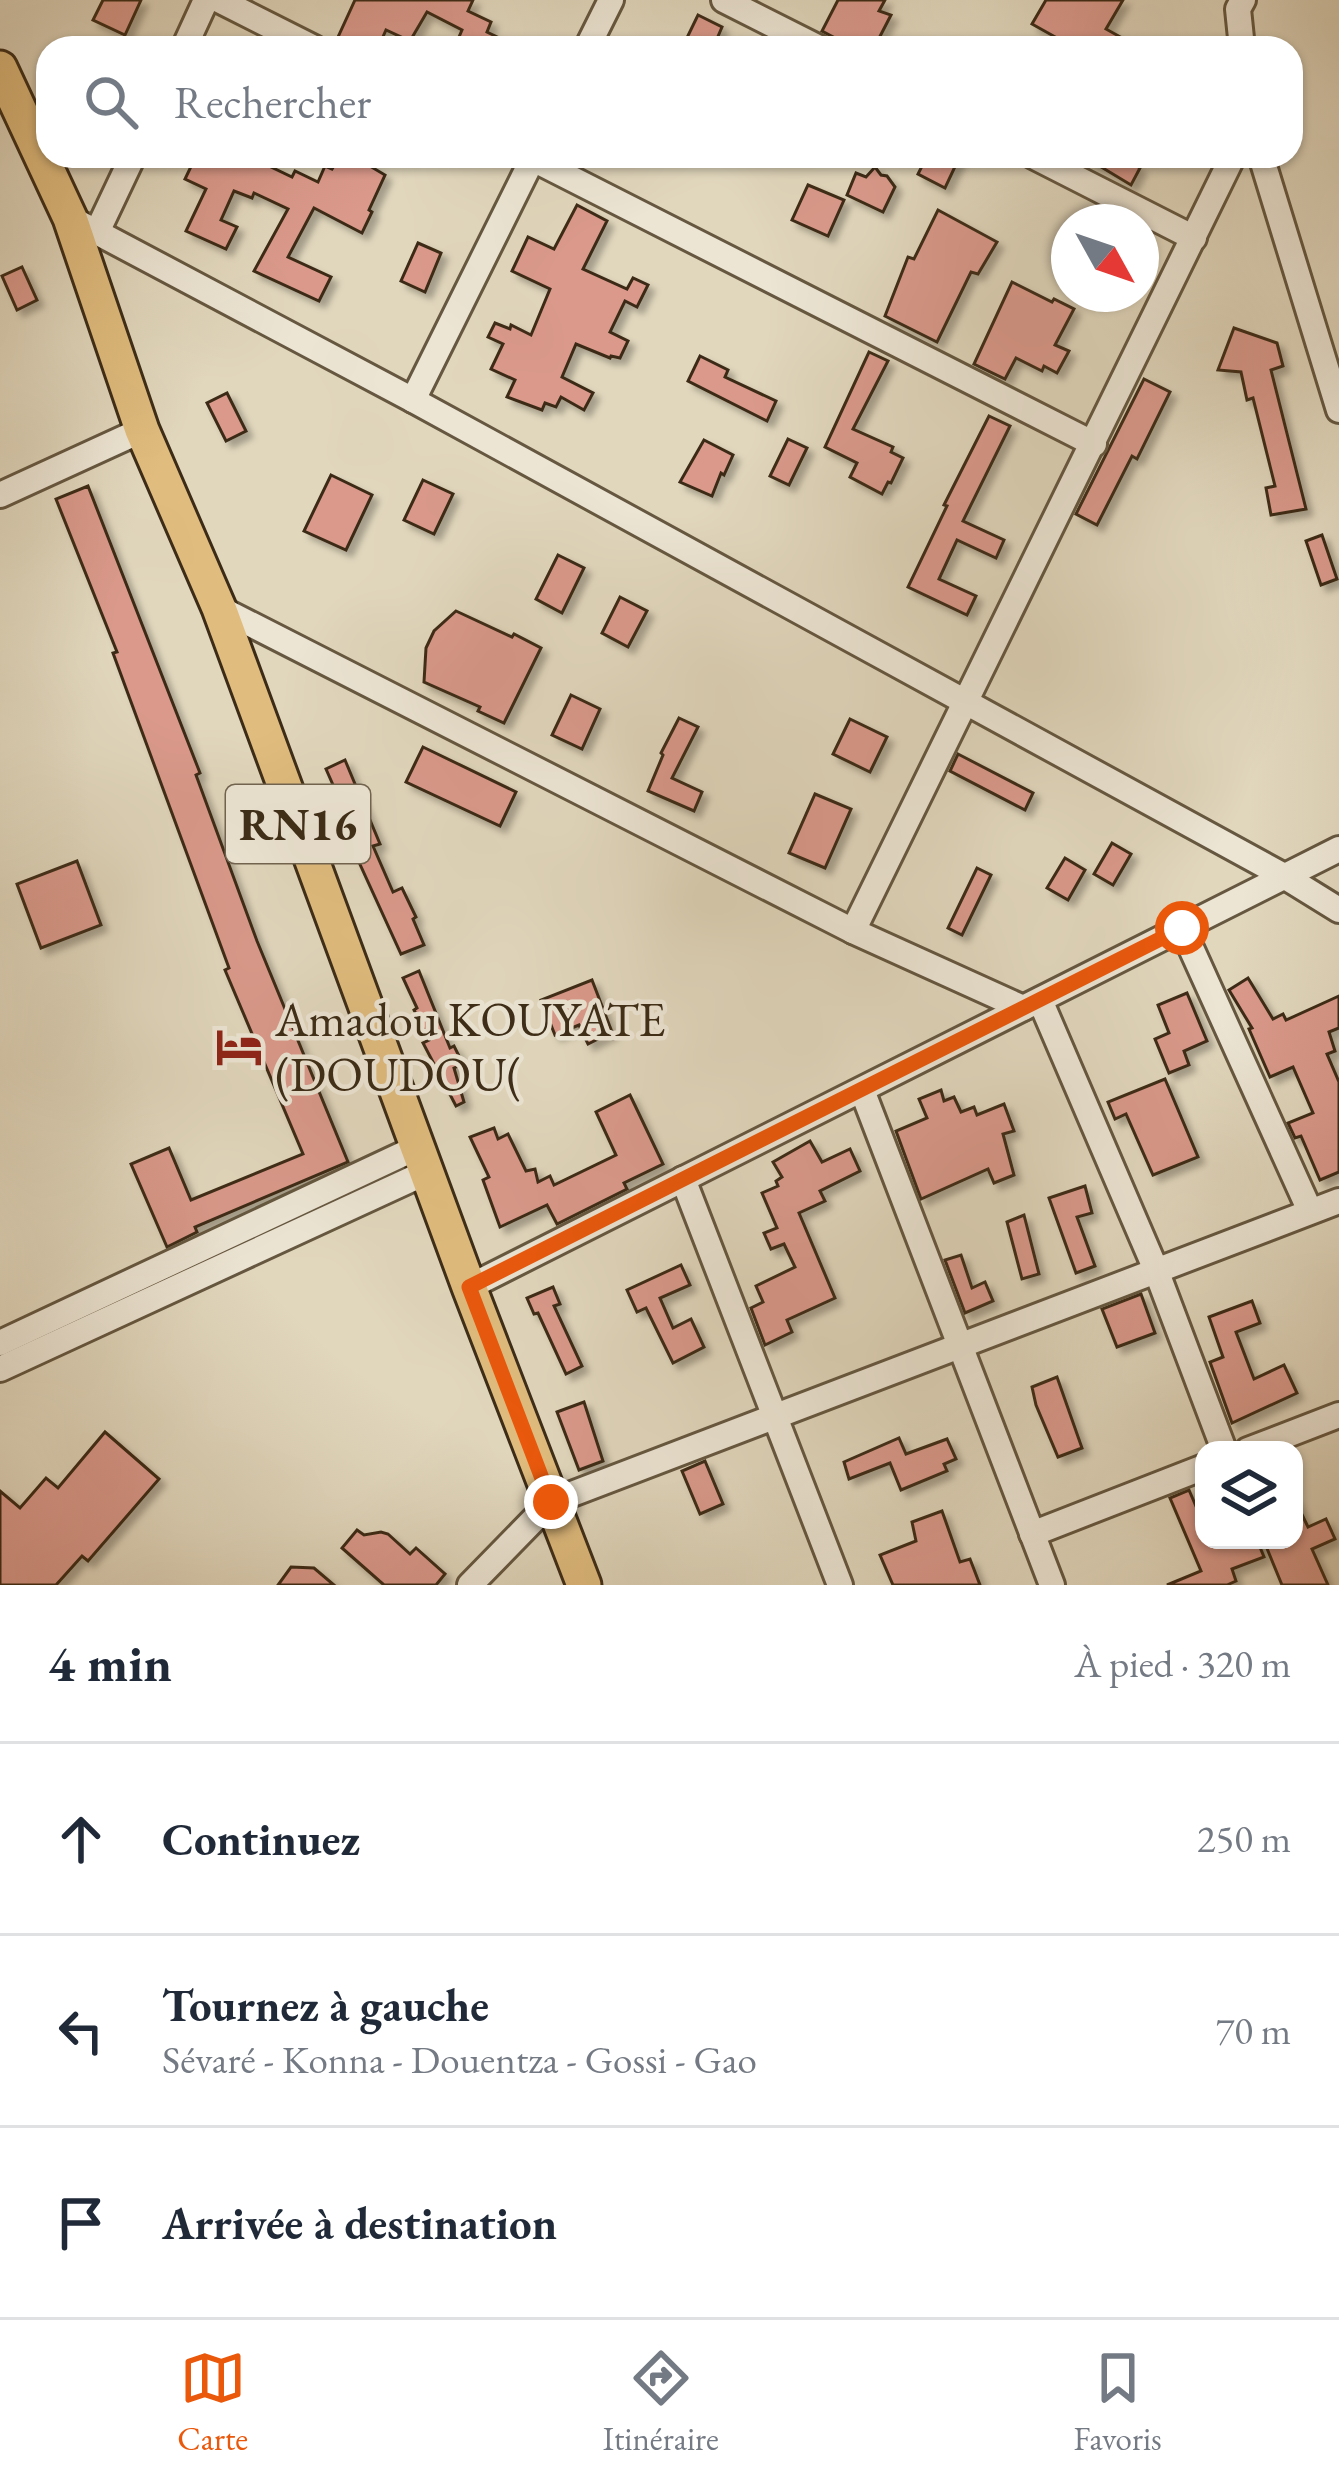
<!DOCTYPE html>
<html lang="fr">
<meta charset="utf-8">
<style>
:root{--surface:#fff;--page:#f6f6f7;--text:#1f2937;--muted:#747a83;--line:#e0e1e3;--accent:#ea580c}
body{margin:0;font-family:"EB Garamond",serif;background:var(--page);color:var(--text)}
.controls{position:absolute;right:36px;bottom:36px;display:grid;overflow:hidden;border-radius:24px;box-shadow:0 3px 9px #0004}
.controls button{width:108px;height:108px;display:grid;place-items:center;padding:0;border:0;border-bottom:3px solid var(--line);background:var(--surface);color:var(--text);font:60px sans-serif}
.compass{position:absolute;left:1051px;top:204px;width:108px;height:108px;border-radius:50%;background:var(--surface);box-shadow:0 3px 9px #0004;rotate:130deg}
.stop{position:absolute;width:36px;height:36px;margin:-27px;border:9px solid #ea580c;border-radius:50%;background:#fff}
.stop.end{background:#ea580c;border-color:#fff;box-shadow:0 3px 12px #0008}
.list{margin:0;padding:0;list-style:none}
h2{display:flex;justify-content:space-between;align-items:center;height:156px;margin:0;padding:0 48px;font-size:51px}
h2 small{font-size:39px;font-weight:400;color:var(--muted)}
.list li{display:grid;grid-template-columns:78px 1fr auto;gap:36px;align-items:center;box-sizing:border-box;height:192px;padding:0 48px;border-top:3px solid var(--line)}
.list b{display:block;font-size:45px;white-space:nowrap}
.list p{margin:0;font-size:39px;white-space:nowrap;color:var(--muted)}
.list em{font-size:39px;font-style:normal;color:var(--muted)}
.icon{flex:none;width:66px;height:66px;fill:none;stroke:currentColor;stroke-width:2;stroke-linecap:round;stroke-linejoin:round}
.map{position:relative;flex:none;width:1339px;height:1585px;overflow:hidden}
.search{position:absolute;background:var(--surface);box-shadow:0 3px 9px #0004;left:36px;right:36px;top:36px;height:132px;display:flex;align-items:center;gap:30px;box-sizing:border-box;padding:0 42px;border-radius:36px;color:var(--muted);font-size:45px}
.sheet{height:732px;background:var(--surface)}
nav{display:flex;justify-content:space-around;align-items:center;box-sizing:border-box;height:168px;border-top:3px solid var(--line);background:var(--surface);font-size:33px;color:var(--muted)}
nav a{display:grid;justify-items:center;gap:6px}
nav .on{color:var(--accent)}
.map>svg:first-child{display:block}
.building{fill:#da998b;stroke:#3c2c17;stroke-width:3;filter:url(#shadow)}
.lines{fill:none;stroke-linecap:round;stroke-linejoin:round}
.minor-casing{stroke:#655740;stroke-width:30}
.major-casing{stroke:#3c2c17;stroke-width:39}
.minor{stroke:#ece5d4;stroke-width:24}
.major{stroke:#e0bc7e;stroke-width:33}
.route{stroke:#ea580c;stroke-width:15}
.labels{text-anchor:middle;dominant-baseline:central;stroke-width:9;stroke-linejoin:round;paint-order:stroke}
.shield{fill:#ece5d4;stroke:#716450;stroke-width:3}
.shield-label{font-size:45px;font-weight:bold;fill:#3c2c17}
.poi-label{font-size:48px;fill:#3c2c17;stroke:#ece5d4;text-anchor:start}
</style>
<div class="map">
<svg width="1339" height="1585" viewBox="0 0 1339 1585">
<defs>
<filter id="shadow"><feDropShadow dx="6" dy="6" stdDeviation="3" flood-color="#0004"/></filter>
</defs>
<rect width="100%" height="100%" fill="#e1d7bd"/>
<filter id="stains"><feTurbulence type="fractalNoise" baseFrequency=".00167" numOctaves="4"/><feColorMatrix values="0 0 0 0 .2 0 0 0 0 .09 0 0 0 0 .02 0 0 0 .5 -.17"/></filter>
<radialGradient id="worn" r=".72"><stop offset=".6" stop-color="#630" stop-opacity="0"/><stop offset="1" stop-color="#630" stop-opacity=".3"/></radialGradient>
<!-- building -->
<g class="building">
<path d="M 103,0 L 141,0 L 125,35 L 93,20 Z"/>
<path d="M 355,0 L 473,0 L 468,11 L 491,22 L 487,32 L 520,48 L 465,48 L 456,44 L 462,30 L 427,12 L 410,41 L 386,30 L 378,48 L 333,48 Z"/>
<path d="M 838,0 L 885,0 L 879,11 L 891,15 L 874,48 L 854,48 L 822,31 Z"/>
<path d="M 1046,0 L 1123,0 L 1106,29 L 1140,48 L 1078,48 L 1057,38 L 1032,24 Z"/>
<path d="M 698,15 L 722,27 L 713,48 L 682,48 Z"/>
<path d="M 196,156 L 248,156 L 292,177 L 295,171 L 318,182 L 325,166 L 332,169 L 340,156 L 353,156 L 385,175 L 369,210 L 372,212 L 362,233 L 314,208 L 288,257 L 331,277 L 319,301 L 254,271 L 288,209 L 254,193 L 252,198 L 234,191 L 221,220 L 237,227 L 226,249 L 186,231 L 206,189 L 185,179 Z"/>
<path d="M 927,156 L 960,156 L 945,188 L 918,174 Z"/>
<path d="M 1083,156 L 1120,156 L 1140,168 L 1131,185 Z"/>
<path d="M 875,167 L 881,175 L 887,176 L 895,187 L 883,212 L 847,195 L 856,173 L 866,177 Z"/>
<path d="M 808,185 L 844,200 L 828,236 L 792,220 Z"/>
<path d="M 577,205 L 607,221 L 583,269 L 627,289 L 633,278 L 648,285 L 637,307 L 625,301 L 610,332 L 628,341 L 620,358 L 611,356 L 610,358 L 576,344 L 562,377 L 593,393 L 584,410 L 561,397 L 556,407 L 545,403 L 542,410 L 507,397 L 515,380 L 491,369 L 503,344 L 488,337 L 495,323 L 510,329 L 511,325 L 531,335 L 550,289 L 512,271 L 528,237 L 554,249 Z"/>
<path d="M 938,210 L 997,242 L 978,274 L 971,272 L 937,342 L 885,316 L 908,257 L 914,259 Z"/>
<path d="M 418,243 L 441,253 L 425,292 L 401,281 Z"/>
<path d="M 22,267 L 37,300 L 17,310 L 2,276 Z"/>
<path d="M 1012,282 L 1052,302 L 1054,299 L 1074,309 L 1055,345 L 1069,351 L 1057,373 L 1044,366 L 1042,371 L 1016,358 L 1005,379 L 974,364 Z"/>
<path d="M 1234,328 L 1277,343 L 1283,366 L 1271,370 L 1306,509 L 1271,515 L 1266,488 L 1275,486 L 1253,398 L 1247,400 L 1241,372 L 1218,370 Z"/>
<path d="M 869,352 L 888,361 L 853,429 L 893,447 L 891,452 L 903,458 L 891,483 L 888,482 L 882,494 L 850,477 L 857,463 L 825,447 Z"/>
<path d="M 700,356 L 728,370 L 725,377 L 776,401 L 767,421 L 688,381 Z"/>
<path d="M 1144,379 L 1170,392 L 1137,459 L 1132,456 L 1097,525 L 1076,514 Z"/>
<path d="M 227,393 L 246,431 L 226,441 L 207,403 Z"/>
<path d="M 989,416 L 1010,426 L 963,521 L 1004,540 L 996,558 L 957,540 L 939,579 L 976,596 L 967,615 L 908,587 L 947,506 L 944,505 Z"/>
<path d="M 788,439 L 807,448 L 789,485 L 770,476 Z"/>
<path d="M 704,440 L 733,455 L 724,475 L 721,473 L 712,496 L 680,482 Z"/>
<path d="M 331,475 L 372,495 L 346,550 L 304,531 Z"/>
<path d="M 423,480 L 453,494 L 434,534 L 404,520 Z"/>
<path d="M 88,486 L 200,773 L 196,775 L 257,941 L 348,1162 L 195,1227 L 197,1232 L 167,1247 L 131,1164 L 169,1148 L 191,1200 L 303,1154 L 225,970 L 229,968 L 113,653 L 117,652 L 56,499 Z"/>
<path d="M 1322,535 L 1337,579 L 1321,585 L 1306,541 Z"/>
<path d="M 558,555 L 584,568 L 562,613 L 536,599 Z"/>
<path d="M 620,597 L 647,611 L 628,647 L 602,633 Z"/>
<path d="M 456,611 L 512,637 L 514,634 L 541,648 L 504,723 L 478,711 L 480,707 L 424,682 L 426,648 L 434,631 Z"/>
<path d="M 571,695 L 600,709 L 582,749 L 552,735 Z"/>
<path d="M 679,718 L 698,727 L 672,778 L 702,792 L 694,811 L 648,791 L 663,755 L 661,753 Z"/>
<path d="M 850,719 L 887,737 L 870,772 L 833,754 Z"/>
<path d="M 423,747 L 516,792 L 500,826 L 406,782 Z"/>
<path d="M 958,754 L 1033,793 L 1025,810 L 950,771 Z"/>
<path d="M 345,760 L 380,844 L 373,846 L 393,892 L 402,888 L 416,917 L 413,919 L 424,945 L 401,954 L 353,849 L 360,846 L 326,769 Z"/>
<path d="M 815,794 L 851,809 L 825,868 L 789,853 Z"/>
<path d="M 1112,843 L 1131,854 L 1113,885 L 1094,874 Z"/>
<path d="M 1065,858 L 1085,870 L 1068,900 L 1047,888 Z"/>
<path d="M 77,861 L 101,925 L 41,948 L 17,884 Z"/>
<path d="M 977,868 L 991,875 L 962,935 L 948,928 Z"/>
<path d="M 419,971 L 450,1048 L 454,1046 L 463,1064 L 454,1068 L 464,1102 L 456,1106 L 423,1043 L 429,1040 L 414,1010 L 417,1008 L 403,978 Z"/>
<path d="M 1248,978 L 1273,1019 L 1283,1014 L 1286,1020 L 1339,996 L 1339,1028 L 1329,1032 L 1335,1051 L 1327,1054 L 1339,1082 L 1339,1172 L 1320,1180 L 1301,1136 L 1295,1138 L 1288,1123 L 1313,1113 L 1293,1067 L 1270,1077 L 1249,1029 L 1252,1028 L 1229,990 Z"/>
<path d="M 592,980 L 612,1032 L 588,1044 L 579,1025 L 555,1035 L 541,1000 Z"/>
<path d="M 1187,993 L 1207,1041 L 1184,1051 L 1189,1065 L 1169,1073 L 1155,1039 L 1169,1033 L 1158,1005 Z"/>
<path d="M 1165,1079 L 1198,1157 L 1153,1175 L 1126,1114 L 1115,1119 L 1108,1102 Z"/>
<path d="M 941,1090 L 944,1101 L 954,1097 L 961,1112 L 974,1107 L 977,1115 L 1004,1104 L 1014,1131 L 1003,1134 L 1014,1175 L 994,1183 L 988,1169 L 921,1199 L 896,1131 L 927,1118 L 919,1099 Z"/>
<path d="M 630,1095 L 663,1164 L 624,1183 L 627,1189 L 557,1224 L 547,1205 L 500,1227 L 483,1180 L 489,1177 L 470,1137 L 494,1128 L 498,1139 L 508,1134 L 526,1171 L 535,1169 L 538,1182 L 550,1176 L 554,1185 L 616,1155 L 596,1112 Z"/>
<path d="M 810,1141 L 822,1162 L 850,1149 L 860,1171 L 820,1191 L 825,1201 L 799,1213 L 835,1298 L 787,1320 L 792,1332 L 765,1345 L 751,1308 L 763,1302 L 756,1286 L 795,1267 L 784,1244 L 771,1249 L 764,1233 L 777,1228 L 762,1193 L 778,1186 L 776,1181 L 782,1177 L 773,1162 Z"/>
<path d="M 1085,1186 L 1092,1213 L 1077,1217 L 1095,1266 L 1076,1273 L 1049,1198 Z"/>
<path d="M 1024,1215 L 1039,1274 L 1022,1279 L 1007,1222 Z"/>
<path d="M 961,1255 L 972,1288 L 985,1282 L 993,1301 L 965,1313 L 945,1260 Z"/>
<path d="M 681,1265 L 690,1285 L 660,1298 L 673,1328 L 691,1319 L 704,1347 L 673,1363 L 646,1308 L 637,1312 L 627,1290 Z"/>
<path d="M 553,1287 L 560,1304 L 554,1306 L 582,1366 L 566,1374 L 538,1313 L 534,1314 L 527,1298 Z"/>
<path d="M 1141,1294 L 1155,1333 L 1117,1347 L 1102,1309 Z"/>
<path d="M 1252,1301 L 1260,1323 L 1236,1332 L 1254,1379 L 1284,1365 L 1297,1393 L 1232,1423 L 1210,1362 L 1223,1357 L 1209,1317 Z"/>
<path d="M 1057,1377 L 1082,1448 L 1058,1457 L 1036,1405 L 1032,1387 Z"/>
<path d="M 584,1402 L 603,1461 L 579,1470 L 557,1412 Z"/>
<path d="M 105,1432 L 159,1479 L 88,1561 L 82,1556 L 56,1585 L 0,1585 L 0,1491 L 20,1508 L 46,1478 L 58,1488 Z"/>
<path d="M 899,1438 L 906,1454 L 947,1439 L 956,1459 L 944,1464 L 947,1471 L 901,1490 L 890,1463 L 849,1479 L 844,1462 Z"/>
<path d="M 705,1461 L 723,1504 L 700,1514 L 682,1471 Z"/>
<path d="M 1189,1490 L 1204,1525 L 1204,1540 L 1257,1540 L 1264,1557 L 1232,1569 L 1236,1581 L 1227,1585 L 1167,1585 L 1201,1571 L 1170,1498 Z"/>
<path d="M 1294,1498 L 1308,1527 L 1326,1519 L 1335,1539 L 1312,1549 L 1328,1585 L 1282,1585 L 1266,1546 L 1280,1540 L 1294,1540 Z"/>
<path d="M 942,1511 L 960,1562 L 970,1559 L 980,1585 L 893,1585 L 880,1555 L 916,1541 L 912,1522 Z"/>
<path d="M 357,1530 L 364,1535 L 381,1532 L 388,1534 L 410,1554 L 416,1548 L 445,1574 L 436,1585 L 384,1585 L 342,1548 Z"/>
<path d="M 291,1567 L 314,1568 L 334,1585 L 278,1585 Z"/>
</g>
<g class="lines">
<defs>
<g id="minor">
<path d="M 219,0 L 314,48"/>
<path d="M 724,0 L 819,48"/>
<path d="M 184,48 L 206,0"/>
<path d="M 587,48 L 611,0"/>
<path d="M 1242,48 L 1238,9 L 1243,0"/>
<path d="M 527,156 L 1094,444"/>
<path d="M 1033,156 L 1194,238"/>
<path d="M 1261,156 L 1339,410"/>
<path d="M 70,218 L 413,400 L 1284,876 L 1339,910"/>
<path d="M 97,232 L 133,156"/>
<path d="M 413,400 L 534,156"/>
<path d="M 0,495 L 142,430"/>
<path d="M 219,608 L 853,931 L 1023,1008"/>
<path d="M 1182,928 L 1310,1211"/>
<path d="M 853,931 L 1233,156"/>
<path d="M 1040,1000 L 1156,1270 L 1224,1450"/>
<path d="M 862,1090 L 1052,1585"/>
<path d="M 683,1179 L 840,1585"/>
<path d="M 469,1287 L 1339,849"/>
<path d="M 0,1343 L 418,1147"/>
<path d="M 0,1369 L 427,1172"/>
<path d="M 1248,1450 L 1339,1415"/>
<path d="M 1032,1534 L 1204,1467"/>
<path d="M 470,1585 L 551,1502 L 1339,1201"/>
</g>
<path id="major" d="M 0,68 L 70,218 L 142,430 L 219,608 L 469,1287 L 584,1585"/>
</defs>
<!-- minor casing -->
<use href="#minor" class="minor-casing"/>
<!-- major casing -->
<use href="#major" class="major-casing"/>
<!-- minor -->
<use href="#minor" class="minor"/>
<!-- major -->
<use href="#major" class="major"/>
</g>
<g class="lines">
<!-- route -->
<path class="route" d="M 551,1502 L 469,1287 L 1182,928"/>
</g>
<!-- icons -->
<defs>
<symbol id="hotel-bare" viewBox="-9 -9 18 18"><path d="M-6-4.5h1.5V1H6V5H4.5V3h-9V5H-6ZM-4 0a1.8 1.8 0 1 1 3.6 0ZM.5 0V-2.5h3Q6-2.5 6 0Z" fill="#8f2418" stroke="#ece5d4" stroke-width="2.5" paint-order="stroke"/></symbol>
</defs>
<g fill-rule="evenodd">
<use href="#hotel-bare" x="206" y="1014" width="66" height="66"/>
</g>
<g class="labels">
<!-- shield labels -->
<rect class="shield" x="226" y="785" width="144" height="78" rx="9"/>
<g class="shield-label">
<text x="298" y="824">RN16</text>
</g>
<!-- poi labels -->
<g class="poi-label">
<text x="275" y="1019">Amadou KOUYATE<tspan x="275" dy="55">(DOUDOU(</tspan></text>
</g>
</g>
<rect width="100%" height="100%" filter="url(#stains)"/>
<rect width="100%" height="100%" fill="url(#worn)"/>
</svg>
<div class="controls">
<button><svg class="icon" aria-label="layers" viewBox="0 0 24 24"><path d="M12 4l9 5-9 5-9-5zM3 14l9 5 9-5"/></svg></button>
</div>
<svg class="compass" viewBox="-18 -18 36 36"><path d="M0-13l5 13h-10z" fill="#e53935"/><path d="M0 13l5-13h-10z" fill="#747a83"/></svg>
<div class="stop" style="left:1182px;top:928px"></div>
<div class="stop end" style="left:551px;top:1502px"></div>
<div class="search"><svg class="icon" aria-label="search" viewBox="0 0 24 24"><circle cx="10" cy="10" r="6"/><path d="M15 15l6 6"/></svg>Rechercher</div>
</div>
<section class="sheet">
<h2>4 min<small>À pied · 320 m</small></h2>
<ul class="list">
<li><svg class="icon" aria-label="ahead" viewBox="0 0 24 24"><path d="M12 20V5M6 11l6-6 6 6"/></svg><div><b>Continuez</b></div><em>250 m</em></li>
<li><svg class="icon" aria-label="left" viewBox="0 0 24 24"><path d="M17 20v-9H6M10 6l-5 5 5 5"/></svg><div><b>Tournez à gauche</b><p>Sévaré - Konna - Douentza - Gossi - Gao</p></div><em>70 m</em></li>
<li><svg class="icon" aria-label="arrive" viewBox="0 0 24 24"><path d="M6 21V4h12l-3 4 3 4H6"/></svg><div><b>Arrivée à destination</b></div></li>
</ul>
</section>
<nav>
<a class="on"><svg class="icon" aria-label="map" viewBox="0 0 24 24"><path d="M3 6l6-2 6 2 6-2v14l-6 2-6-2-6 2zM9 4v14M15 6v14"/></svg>Carte</a>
<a><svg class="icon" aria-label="directions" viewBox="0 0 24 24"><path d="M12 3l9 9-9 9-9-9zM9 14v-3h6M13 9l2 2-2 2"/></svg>Itinéraire</a>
<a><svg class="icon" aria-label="saved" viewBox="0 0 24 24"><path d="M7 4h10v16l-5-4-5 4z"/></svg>Favoris</a>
</nav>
